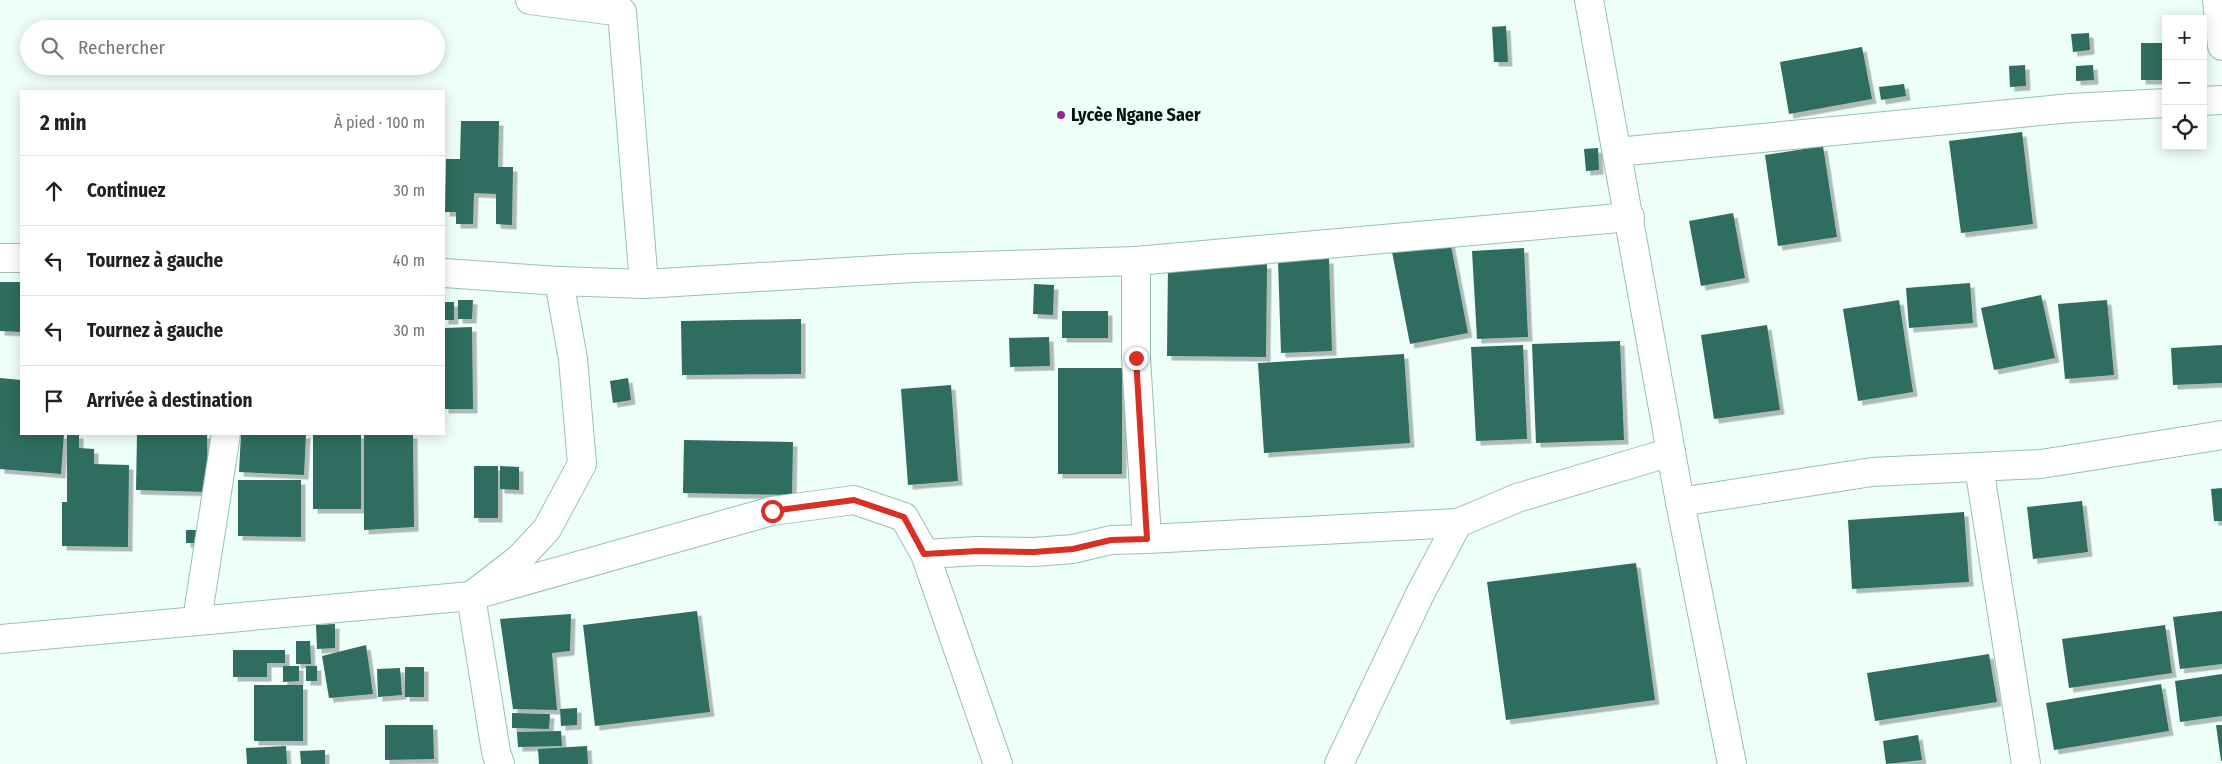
<!DOCTYPE html>
<html lang="fr">
<meta charset="utf-8">
<style>
:root{--surface:#fff;--page:#f6f6f6;--text:#202124;--muted:#757577;--line:#e0e0e0}
body{margin:0;font-family:"Fira Sans Condensed",sans-serif;background:var(--page);color:var(--text)}
.controls{position:absolute;right:15px;top:15px;display:grid;overflow:hidden;border-radius:0px;box-shadow:0 2px 12px #0003}
.controls button{width:45px;height:45px;display:grid;place-items:center;padding:0;border:0;border-bottom:1px solid var(--line);background:var(--surface);color:var(--text);font:25px sans-serif}
.stop{position:absolute;width:15px;height:15px;margin:-11px;border:4px solid #d93025;border-radius:50%;background:#fff}
.stop.end{background:#d93025;border-color:#fff;box-shadow:0 1px 5px #0008}
.list{margin:0;padding:0;list-style:none}
h2{display:flex;justify-content:space-between;align-items:center;height:65px;margin:0;padding:0 20px;font-size:21px}
h2 small{font-size:16px;font-weight:400;color:var(--muted)}
.list li{display:grid;grid-template-columns:32px 1fr auto;gap:15px;align-items:center;box-sizing:border-box;height:70px;padding:0 20px;border-top:1px solid var(--line)}
.list b{display:block;font-size:19px;white-space:nowrap}
.list em{font-size:16px;font-style:normal;color:var(--muted)}
.icon{flex:none;width:28px;height:28px;fill:none;stroke:currentColor;stroke-width:2;stroke-linecap:round;stroke-linejoin:round}
.map{position:relative;flex:none;width:2222px;height:764px;overflow:hidden}
.search{position:absolute;background:var(--surface);box-shadow:0 2px 12px #0003;left:20px;top:20px;width:425px;height:55px;display:flex;align-items:center;gap:12px;box-sizing:border-box;padding:0 18px;border-radius:28px;color:var(--muted);font-size:19px}
.panel{position:absolute;background:var(--surface);box-shadow:0 2px 12px #0003;left:20px;top:90px;width:425px;height:345px;border-radius:0px}
.map>svg:first-child{display:block}
.building{fill:#2d6d5e;filter:url(#shadow)}
.lines{fill:none;stroke-linecap:round;stroke-linejoin:round}
.street-casing{stroke:#98c0b5;stroke-width:30}
.street{stroke:#fff;stroke-width:28}
.route{stroke:#d93025;stroke-width:6}
.poi-dot{fill:#8b2991;stroke:#eefef9;stroke-width:2}
.labels{text-anchor:middle;dominant-baseline:central;stroke-width:4.5;stroke-linejoin:round;paint-order:stroke}
.poi-label{font-size:18px;font-weight:bold;fill:#05130f;stroke:#eefef9;text-anchor:start}
</style>
<div class="map">
<svg width="2222" height="764" viewBox="0 0 2222 764">
<defs>
<filter id="shadow"><feDropShadow dx="4.5" dy="4.5" stdDeviation="0" flood-color="#0004"/></filter>
</defs>
<rect width="100%" height="100%" fill="#eefef9"/>
<!-- building -->
<g class="building">
<path d="M 1506,26 L 1508,62 L 1494,62 L 1492,27 Z"/>
<path d="M 2089,33 L 2090,50 L 2073,52 L 2071,34 Z"/>
<rect x="2141" y="43" width="24" height="37"/>
<path d="M 1862,47 L 1872,99 L 1789,114 L 1780,62 Z"/>
<path d="M 2025,65 L 2026,86 L 2010,87 L 2009,66 Z"/>
<path d="M 2093,65 L 2094,80 L 2076,81 L 2076,66 Z"/>
<path d="M 1904,84 L 1906,96 L 1881,100 L 1879,87 Z"/>
<path d="M 461,121 L 499,121 L 498,167 L 513,167 L 512,225 L 496,224 L 496,194 L 474,193 L 473,224 L 456,224 L 456,212 L 445,212 L 446,159 L 460,159 Z"/>
<path d="M 2022,132 L 2033,224 L 1961,233 L 1949,141 Z"/>
<path d="M 1823,146 L 1837,237 L 1778,246 L 1765,155 Z"/>
<path d="M 1598,148 L 1599,170 L 1586,171 L 1584,149 Z"/>
<path d="M 1733,213 L 1745,278 L 1701,286 L 1689,221 Z"/>
<path d="M 1450,241 L 1468,333 L 1410,344 L 1392,252 Z"/>
<path d="M 1524,248 L 1528,337 L 1477,339 L 1472,251 Z"/>
<path d="M 1329,259 L 1332,351 L 1281,353 L 1278,260 Z"/>
<path d="M 1168,263 L 1267,264 L 1266,357 L 1167,356 Z"/>
<path d="M 0,282 L 21,282 L 21,332 L 0,331 Z"/>
<path d="M 1970,283 L 1973,323 L 1909,328 L 1906,288 Z"/>
<path d="M 1034,284 L 1054,285 L 1053,315 L 1033,314 Z"/>
<path d="M 2041,295 L 2055,358 L 1994,370 L 1981,308 Z"/>
<path d="M 458,300 L 473,300 L 472,319 L 458,319 Z"/>
<path d="M 1899,300 L 1913,392 L 1858,401 L 1843,309 Z"/>
<path d="M 2107,300 L 2114,375 L 2065,379 L 2058,304 Z"/>
<rect x="444" y="302" width="10" height="18"/>
<rect x="1062" y="311" width="46" height="27"/>
<path d="M 801,319 L 801,374 L 682,375 L 681,321 Z"/>
<path d="M 1767,325 L 1780,410 L 1714,419 L 1701,335 Z"/>
<path d="M 472,327 L 473,409 L 444,409 L 444,328 Z"/>
<path d="M 1049,337 L 1050,366 L 1010,367 L 1009,338 Z"/>
<path d="M 1620,341 L 1624,440 L 1536,443 L 1532,344 Z"/>
<path d="M 1523,345 L 1527,439 L 1476,441 L 1471,347 Z"/>
<path d="M 2222,345 L 2222,383 L 2173,385 L 2171,348 Z"/>
<path d="M 1404,354 L 1410,443 L 1264,453 L 1258,363 Z"/>
<rect x="1058" y="368" width="64" height="106"/>
<path d="M 0,378 L 21,380 L 21,434 L 64,434 L 61,474 L 0,469 Z"/>
<path d="M 628,378 L 631,400 L 613,403 L 610,381 Z"/>
<path d="M 951,385 L 958,481 L 908,485 L 901,389 Z"/>
<path d="M 67,434 L 79,434 L 79,448 L 94,449 L 94,464 L 129,465 L 128,547 L 62,546 L 62,502 L 67,502 Z"/>
<path d="M 137,434 L 207,434 L 208,492 L 136,490 Z"/>
<path d="M 241,434 L 306,434 L 304,475 L 239,472 Z"/>
<rect x="313" y="434" width="48" height="75"/>
<path d="M 364,434 L 413,434 L 414,527 L 364,530 Z"/>
<path d="M 684,440 L 793,442 L 792,495 L 683,493 Z"/>
<rect x="474" y="466" width="24" height="52"/>
<path d="M 500,466 L 519,467 L 519,490 L 500,489 Z"/>
<path d="M 238,480 L 301,480 L 301,537 L 238,536 Z"/>
<path d="M 2222,488 L 2222,521 L 2214,521 L 2211,489 Z"/>
<path d="M 2082,501 L 2088,552 L 2033,559 L 2027,507 Z"/>
<path d="M 1964,512 L 1969,582 L 1852,589 L 1848,520 Z"/>
<rect x="186" y="530" width="13" height="13"/>
<path d="M 1636,563 L 1655,700 L 1506,720 L 1487,582 Z"/>
<path d="M 697,611 L 710,712 L 595,726 L 583,625 Z"/>
<path d="M 2222,611 L 2222,664 L 2180,669 L 2173,617 Z"/>
<path d="M 571,614 L 570,651 L 552,653 L 557,710 L 513,709 L 500,619 Z"/>
<path d="M 335,624 L 335,648 L 317,649 L 316,625 Z"/>
<path d="M 2165,625 L 2172,673 L 2069,688 L 2062,639 Z"/>
<path d="M 296,641 L 310,641 L 311,664 L 296,664 Z"/>
<path d="M 366,645 L 373,694 L 329,698 L 322,656 Z"/>
<path d="M 233,650 L 285,650 L 285,663 L 267,663 L 267,677 L 233,677 Z"/>
<path d="M 1989,654 L 1997,702 L 1875,721 L 1867,673 Z"/>
<path d="M 283,666 L 299,666 L 299,681 L 283,682 Z"/>
<rect x="306" y="666" width="11" height="15"/>
<rect x="405" y="667" width="19" height="30"/>
<path d="M 400,668 L 402,695 L 378,697 L 377,669 Z"/>
<path d="M 2222,674 L 2222,716 L 2180,722 L 2175,681 Z"/>
<path d="M 2161,684 L 2169,731 L 2054,750 L 2046,703 Z"/>
<rect x="254" y="685" width="49" height="56"/>
<path d="M 577,708 L 577,725 L 561,726 L 560,709 Z"/>
<path d="M 512,713 L 550,714 L 549,729 L 512,728 Z"/>
<path d="M 385,725 L 433,725 L 434,759 L 385,760 Z"/>
<path d="M 2216,725 L 2222,725 L 2222,761 L 2221,761 Z"/>
<path d="M 561,731 L 562,746 L 518,747 L 517,732 Z"/>
<path d="M 1918,735 L 1922,760 L 1886,764 L 1883,741 Z"/>
<path d="M 286,746 L 287,764 L 247,764 L 246,748 Z"/>
<path d="M 587,746 L 588,764 L 539,764 L 538,749 Z"/>
<path d="M 325,750 L 325,764 L 301,764 L 300,751 Z"/>
</g>
<g class="lines">
<defs>
<g id="street">
<path d="M 530,0 L 622,12 L 644,284"/>
<path d="M 1589,0 L 1680,502 L 1732,764"/>
<path d="M 2217,0 L 2222,46"/>
<path d="M 2203,101 L 2222,100"/>
<path d="M 1617,152 L 2071,108 L 2166,103"/>
<path d="M 0,258 L 21,258"/>
<path d="M 444,273 L 559,281"/>
<path d="M 1979,467 L 2026,764"/>
<path d="M 1680,502 L 1872,472 L 2041,464 L 2222,435"/>
<path d="M 1147,539 L 1458,523"/>
<path d="M 925,554 L 978,551 L 1034,552 L 1073,549 L 1111,540 L 1147,539 L 1136,358 L 1136,261"/>
<path d="M 197,620 L 226,434"/>
<path d="M 0,639 L 471,596 L 772,511 L 854,500 L 904,517 L 925,554 L 998,764"/>
<path d="M 500,764 L 496,752 L 471,596 L 519,559 L 547,529 L 582,464 L 573,359 L 559,281 L 644,284 L 912,268 L 1136,261 L 1630,217"/>
<path d="M 1339,764 L 1421,592 L 1458,523 L 1517,498 L 1671,452"/>
</g>
</defs>
<!-- street casing -->
<use href="#street" class="street-casing"/>
<!-- street -->
<use href="#street" class="street"/>
</g>
<g class="lines">
<!-- route -->
<path class="route" d="M 772,511 L 854,500 L 904,517 L 924,554 L 978,551 L 1034,552 L 1073,549 L 1111,540 L 1147,539 L 1136,358"/>
</g>
<!-- markers -->
<circle class="poi-dot" cx="1061" cy="115" r="5"/>
<g class="labels">
<!-- poi labels -->
<g class="poi-label">
<text x="1071" y="115">Lycèe Ngane Saer</text>
</g>
</g>
</svg>
<div class="controls">
<button>+</button>
<button>−</button>
<button><svg class="icon" aria-label="locate" viewBox="0 0 24 24"><circle cx="12" cy="12" r="6"/><path d="M12 2v4M12 18v4M2 12h4M18 12h4"/></svg></button>
</div>
<div class="stop" style="left:772px;top:511px"></div>
<div class="stop end" style="left:1136px;top:358px"></div>
<div class="search"><svg class="icon" aria-label="search" viewBox="0 0 24 24"><circle cx="10" cy="10" r="6"/><path d="M15 15l6 6"/></svg>Rechercher</div>
<section class="panel">
<h2>2 min<small>À pied · 100 m</small></h2>
<ul class="list">
<li><svg class="icon" aria-label="ahead" viewBox="0 0 24 24"><path d="M12 20V5M6 11l6-6 6 6"/></svg><div><b>Continuez</b></div><em>30 m</em></li>
<li><svg class="icon" aria-label="left" viewBox="0 0 24 24"><path d="M17 20v-9H6M10 6l-5 5 5 5"/></svg><div><b>Tournez à gauche</b></div><em>40 m</em></li>
<li><svg class="icon" aria-label="left" viewBox="0 0 24 24"><path d="M17 20v-9H6M10 6l-5 5 5 5"/></svg><div><b>Tournez à gauche</b></div><em>30 m</em></li>
<li><svg class="icon" aria-label="arrive" viewBox="0 0 24 24"><path d="M6 21V4h12l-3 4 3 4H6"/></svg><div><b>Arrivée à destination</b></div></li>
</ul>
</section>
</div>
